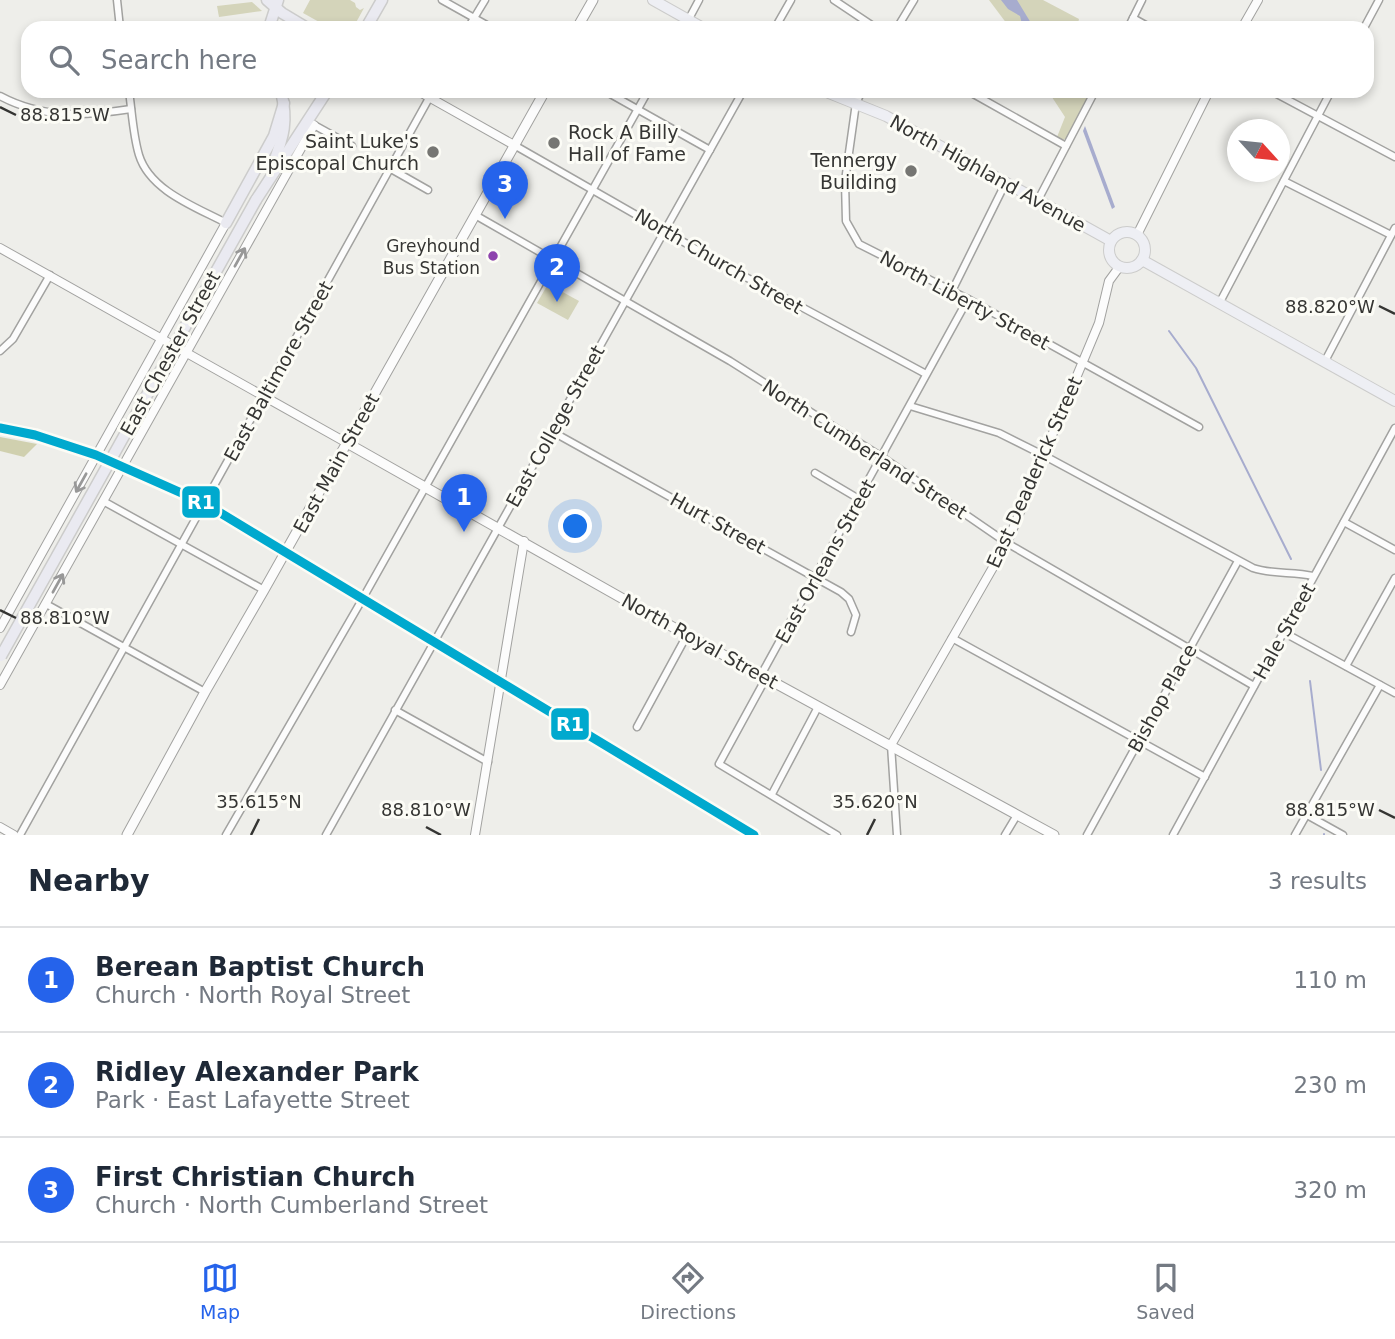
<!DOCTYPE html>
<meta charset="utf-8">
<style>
:root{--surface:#fff;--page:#f6f6f7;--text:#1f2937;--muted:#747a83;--line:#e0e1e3;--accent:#2563eb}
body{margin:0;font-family:"DejaVu Sans",sans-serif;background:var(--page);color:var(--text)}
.compass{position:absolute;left:1227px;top:119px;width:63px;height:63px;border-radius:50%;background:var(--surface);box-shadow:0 4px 10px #0003;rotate:117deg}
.you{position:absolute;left:576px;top:527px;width:24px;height:24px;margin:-18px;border:5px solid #fff;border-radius:50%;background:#1a73e8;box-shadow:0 0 0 10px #1a73e833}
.badge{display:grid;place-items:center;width:46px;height:46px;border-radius:50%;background:var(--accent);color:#fff;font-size:23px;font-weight:700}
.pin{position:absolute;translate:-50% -58px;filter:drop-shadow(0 2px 4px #0008)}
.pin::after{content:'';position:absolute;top:37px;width:24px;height:21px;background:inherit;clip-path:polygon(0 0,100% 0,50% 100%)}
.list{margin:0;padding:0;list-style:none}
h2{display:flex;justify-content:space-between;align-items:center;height:91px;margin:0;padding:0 28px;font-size:30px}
h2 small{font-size:23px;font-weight:400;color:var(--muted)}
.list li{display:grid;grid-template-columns:46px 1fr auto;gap:21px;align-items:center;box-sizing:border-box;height:105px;padding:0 28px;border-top:2px solid var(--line)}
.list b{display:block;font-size:26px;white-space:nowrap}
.list p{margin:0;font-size:23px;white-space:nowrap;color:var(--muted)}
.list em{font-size:23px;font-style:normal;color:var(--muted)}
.icon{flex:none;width:38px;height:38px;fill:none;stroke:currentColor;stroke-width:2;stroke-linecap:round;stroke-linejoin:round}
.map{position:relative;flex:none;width:1395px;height:835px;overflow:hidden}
.search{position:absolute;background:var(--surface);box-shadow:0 4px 10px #0003;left:21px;right:21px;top:21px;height:77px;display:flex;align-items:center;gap:18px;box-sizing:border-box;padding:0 24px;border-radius:21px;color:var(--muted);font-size:26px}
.sheet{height:406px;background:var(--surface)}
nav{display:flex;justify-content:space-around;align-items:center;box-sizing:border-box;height:98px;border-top:2px solid var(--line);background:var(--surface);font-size:19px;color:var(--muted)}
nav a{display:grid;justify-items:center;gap:4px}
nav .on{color:var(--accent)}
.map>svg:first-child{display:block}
.green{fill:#d4d4ba}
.forest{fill:#d0d0af}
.water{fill:#a7acce}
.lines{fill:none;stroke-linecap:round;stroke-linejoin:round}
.stream{stroke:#a7acce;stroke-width:2}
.minor-casing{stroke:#a2a2a0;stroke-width:9}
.tertiary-casing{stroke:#a2a2a0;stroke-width:10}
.secondary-casing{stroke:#a2a2a0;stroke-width:11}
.primary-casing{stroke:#cccccb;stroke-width:12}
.trunk-casing{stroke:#cccccb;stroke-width:13}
.minor{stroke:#fcfcfc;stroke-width:6}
.tertiary{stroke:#fcfcfc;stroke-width:8}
.secondary{stroke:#fcfcfc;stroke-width:9}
.primary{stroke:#eeeff4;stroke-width:10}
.trunk{stroke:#eaeaf1;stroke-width:10}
.trunk-bridge-casing{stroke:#cccccb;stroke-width:13;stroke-linecap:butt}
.trunk-bridge{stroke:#eaeaf1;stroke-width:10}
.rail-1-casing{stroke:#fcfcf6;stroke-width:14}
.rail-1{stroke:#00a9ce;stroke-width:9}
.oneway{stroke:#989898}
.ticks{fill:none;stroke:#353533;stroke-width:2.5}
.poi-dot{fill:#767673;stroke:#fcfcf6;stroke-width:2.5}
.bus-dot{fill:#8e44ad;stroke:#fcfcf6;stroke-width:2.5}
.labels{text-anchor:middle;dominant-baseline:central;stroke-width:6;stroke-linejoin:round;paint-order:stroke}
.bus-label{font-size:17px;fill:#353533;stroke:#fcfcf6;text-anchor:end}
.poi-label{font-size:19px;fill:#353533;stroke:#fcfcf6;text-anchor:end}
.street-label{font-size:19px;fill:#353533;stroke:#fcfcf6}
.ticks-label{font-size:18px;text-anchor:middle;fill:#353533;stroke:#fcfcf6;stroke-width:6;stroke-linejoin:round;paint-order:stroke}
.line-badge{stroke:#fcfcf6;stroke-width:2.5}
.badge-label{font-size:19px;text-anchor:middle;font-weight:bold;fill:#fff}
</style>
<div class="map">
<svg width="1395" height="835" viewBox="0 0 1395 835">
<rect width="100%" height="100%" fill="#eeeeea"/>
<!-- green -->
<g class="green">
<path d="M 310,0 L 350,0 L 355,3 L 356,7 L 360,10 L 364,8 L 353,28 L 330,28 L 303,13 Z"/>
<path d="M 989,0 L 1043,0 L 1079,19 L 1077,28 L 1010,28 Z"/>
<path d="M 252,2 L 262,11 L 219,17 L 217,6 Z"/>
<path d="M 1048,91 L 1091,91 L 1068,138 L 1062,140 L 1057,137 L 1065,117 Z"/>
<path d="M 548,284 L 579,301 L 568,320 L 537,303 Z"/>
</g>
<!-- forest -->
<path class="forest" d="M 0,437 L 37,444 L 24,457 L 0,451 Z"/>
<!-- water -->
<g class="water">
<path d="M 1001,0 L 1017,0 L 1034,28 L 1023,28 L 1020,16 L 1008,9 Z"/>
<path d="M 1085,126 L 1115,207 L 1112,209 L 1083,131 Z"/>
</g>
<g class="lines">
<!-- stream -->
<g class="stream">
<path d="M 1169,331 L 1196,368 L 1291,559"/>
<path d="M 1310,681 L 1321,770"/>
<path d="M 1324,834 L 1324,835"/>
</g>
<defs>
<g id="minor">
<path d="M 117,0 L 120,28"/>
<path d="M 442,0 L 492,28"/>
<path d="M 834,0 L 876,28"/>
<path d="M 1133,18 L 1151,28"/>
<path d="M 468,28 L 485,0"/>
<path d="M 684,28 L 699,0"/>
<path d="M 775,28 L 791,0"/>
<path d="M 897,28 L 914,0"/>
<path d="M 1128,28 L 1142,0"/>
<path d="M 1364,28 L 1379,0"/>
<path d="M 129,91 C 132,112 133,135 139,155 C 150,191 196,207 226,223"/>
<path d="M 605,91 L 710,150"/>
<path d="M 862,91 L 856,103 L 845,181 L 846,221 L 859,244 L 968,299 L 1199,427"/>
<path d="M 968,91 L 1066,146"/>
<path d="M 1271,91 L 1395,157"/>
<path d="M 0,96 C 43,119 85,116 131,109"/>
<path d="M 314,125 L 352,146"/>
<path d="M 514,145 L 729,268 L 926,374"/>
<path d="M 391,169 L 428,190"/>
<path d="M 1284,181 L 1391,235"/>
<path d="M 1038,200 L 1095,91"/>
<path d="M 475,215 L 730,361 L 882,457 L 1007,543 L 1254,686"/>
<path d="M 952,291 L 1006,182"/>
<path d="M 1220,302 L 1331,91"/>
<path d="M 0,351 L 13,339 L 50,275"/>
<path d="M 1325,361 L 1395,228"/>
<path d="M 910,406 L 999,433 L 1043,455 L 1253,568 C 1273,575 1294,571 1313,576"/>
<path d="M 553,432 L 841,592 L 849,599 L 856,615 L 851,632"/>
<path d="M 815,473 L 859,499"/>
<path d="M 103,501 L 264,590"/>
<path d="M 1344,522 L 1395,550"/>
<path d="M 46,604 L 205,692"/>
<path d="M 1283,632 L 1395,693"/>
<path d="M 952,638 L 1205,777"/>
<path d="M 1346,666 L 1395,578"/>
<path d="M 761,675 L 968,299"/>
<path d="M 766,678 L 719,764 L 837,835"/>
<path d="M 395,710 L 488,762"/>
<path d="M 637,727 L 687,635"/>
<path d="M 891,745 L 897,835"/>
<path d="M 772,794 L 818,707"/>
<path d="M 1307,815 L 1343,835"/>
<path d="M 20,835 L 433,91"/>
<path d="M 226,835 L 363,598 L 648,91"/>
<path d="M 326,835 L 743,91"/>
<path d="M 1005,835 L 1017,815"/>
<path d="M 1087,835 L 1238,561"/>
<path d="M 1173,835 L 1395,428"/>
<path d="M 1295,835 L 1380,685"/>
</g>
<g id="tertiary">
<path d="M 1242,28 L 1258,0"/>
<path d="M 418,91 L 514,145"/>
<path d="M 1137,235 L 1209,91"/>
<path d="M 0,248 L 347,443"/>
<path d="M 0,628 L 226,223"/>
<path d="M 0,685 L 314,125"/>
<path d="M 891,745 L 1007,543 L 1099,323 L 1109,281 L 1120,266"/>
<path d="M 0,827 L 14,835"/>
<path d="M 475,835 L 524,541"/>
</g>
<g id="secondary">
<path d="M 577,28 L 593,0"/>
<path d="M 347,443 L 687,635 L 1054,835"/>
<path d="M 127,835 L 205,692 L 264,590 L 545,91"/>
</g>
<g id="primary">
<path d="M 653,0 L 703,28"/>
<path d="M 824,91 L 886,116 L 1111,241"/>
<circle cx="1127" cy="250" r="18"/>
<path d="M 1142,260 L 1395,401"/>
</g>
<g id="trunk">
<path d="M 267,0 L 282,13 L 307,28"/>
<path d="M 269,28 L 278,0"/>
<path d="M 366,28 L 382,0"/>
<path d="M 273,164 C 284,136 288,121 281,91"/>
<path d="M 256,200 L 327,91"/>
<path d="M 226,223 L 274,136 L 284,103"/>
</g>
</defs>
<!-- minor casing -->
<use href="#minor" class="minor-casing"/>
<!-- tertiary casing -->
<use href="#tertiary" class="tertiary-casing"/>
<!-- secondary casing -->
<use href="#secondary" class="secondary-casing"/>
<!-- primary casing -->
<use href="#primary" class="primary-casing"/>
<!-- trunk casing -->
<use href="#trunk" class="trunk-casing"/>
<!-- minor -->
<use href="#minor" class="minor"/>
<!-- tertiary -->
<use href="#tertiary" class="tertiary"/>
<!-- secondary -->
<use href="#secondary" class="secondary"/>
<!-- primary -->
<use href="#primary" class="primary"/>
<!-- trunk -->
<use href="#trunk" class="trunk"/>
<defs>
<path id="trunk-bridge" d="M 1,656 L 256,200"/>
</defs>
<!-- trunk-bridge casing -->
<use href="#trunk-bridge" class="trunk-bridge-casing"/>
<!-- trunk-bridge -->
<use href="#trunk-bridge" class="trunk-bridge"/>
<defs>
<path id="rail-1" d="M 0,428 L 35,435 L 96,455 L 204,503 L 754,835"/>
</defs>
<!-- rail-1 casing -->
<use href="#rail-1" class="rail-1-casing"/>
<!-- rail-1 -->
<use href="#rail-1" class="rail-1"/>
</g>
<!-- one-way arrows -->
<defs><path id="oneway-shaft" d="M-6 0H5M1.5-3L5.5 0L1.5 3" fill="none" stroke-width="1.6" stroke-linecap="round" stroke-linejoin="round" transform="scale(1.75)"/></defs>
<g class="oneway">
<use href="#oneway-shaft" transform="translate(240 257) rotate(-61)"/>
<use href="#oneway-shaft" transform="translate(81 483) rotate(119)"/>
<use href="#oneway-shaft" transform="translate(58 583) rotate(-61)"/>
</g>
<!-- ticks -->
<path class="ticks" d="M 0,107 L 16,115M 1379,306 L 1395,314M 0,610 L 16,618M 1379,810 L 1395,818M 426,827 L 441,835M 251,835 L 259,819M 867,835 L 875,819"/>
<!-- markers -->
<g class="poi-dot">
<circle cx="554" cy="143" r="7"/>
<circle cx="433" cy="152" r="7"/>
<circle cx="911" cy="171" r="7"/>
</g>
<circle class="bus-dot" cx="493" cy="256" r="6"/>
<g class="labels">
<!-- bus labels -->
<g class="bus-label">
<text x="480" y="246">Greyhound<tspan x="480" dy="22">Bus Station</tspan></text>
</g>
<!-- poi labels -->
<g class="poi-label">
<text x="568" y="132" text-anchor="start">Rock A Billy<tspan x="568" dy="22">Hall of Fame</tspan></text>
<text x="419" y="141">Saint Luke's<tspan x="419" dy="22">Episcopal Church</tspan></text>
<text x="897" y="160">Tennergy<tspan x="897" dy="22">Building</tspan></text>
</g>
<!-- street labels -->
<g class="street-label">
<text transform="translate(988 173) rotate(29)">North Highland Avenue</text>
<text transform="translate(719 261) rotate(30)">North Church Street</text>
<text transform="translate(965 300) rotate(28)">North Liberty Street</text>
<text transform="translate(170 353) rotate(-61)">East Chester Street</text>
<text transform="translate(278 371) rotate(-61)">East Baltimore Street</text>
<text transform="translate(555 426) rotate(-61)">East College Street</text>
<text transform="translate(865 449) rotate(33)">North Cumberland Street</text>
<text transform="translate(336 463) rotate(-61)">East Main Street</text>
<text transform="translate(1034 472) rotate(-66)">East Deaderick Street</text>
<text transform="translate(718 523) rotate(29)">Hurt Street</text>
<text transform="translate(825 561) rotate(-61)">East Orleans Street</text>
<text transform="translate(1284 631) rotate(-61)">Hale Street</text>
<text transform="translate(700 641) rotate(29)">North Royal Street</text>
<text transform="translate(1162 698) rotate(-61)">Bishop Place</text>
</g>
</g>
<g class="ticks-label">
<text x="65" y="121">88.815°W</text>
<text x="1330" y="313">88.820°W</text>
<text x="65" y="624">88.810°W</text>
<text x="259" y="808">35.615°N</text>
<text x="875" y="808">35.620°N</text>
<text x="426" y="816">88.810°W</text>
<text x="1330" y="816">88.815°W</text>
</g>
<g class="line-badge">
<rect x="181" y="485" width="40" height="34" rx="7" fill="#00a9ce"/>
<rect x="550" y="707" width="40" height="34" rx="7" fill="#00a9ce"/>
</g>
<g class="badge-label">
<text x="201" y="509">R1</text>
<text x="570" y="731">R1</text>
</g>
</svg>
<svg class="compass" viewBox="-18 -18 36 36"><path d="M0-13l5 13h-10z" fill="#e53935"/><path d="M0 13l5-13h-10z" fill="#747a83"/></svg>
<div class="you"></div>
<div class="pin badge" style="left:464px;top:532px">1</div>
<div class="pin badge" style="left:557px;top:302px">2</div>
<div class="pin badge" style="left:505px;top:219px">3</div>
<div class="search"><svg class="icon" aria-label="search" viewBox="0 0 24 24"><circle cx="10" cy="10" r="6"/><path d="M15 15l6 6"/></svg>Search here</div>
</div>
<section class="sheet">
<h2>Nearby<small>3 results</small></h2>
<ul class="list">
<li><span class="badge">1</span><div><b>Berean Baptist Church</b><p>Church · North Royal Street</p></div><em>110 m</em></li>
<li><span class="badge">2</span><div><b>Ridley Alexander Park</b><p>Park · East Lafayette Street</p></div><em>230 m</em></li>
<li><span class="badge">3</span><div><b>First Christian Church</b><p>Church · North Cumberland Street</p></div><em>320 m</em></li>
</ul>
</section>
<nav>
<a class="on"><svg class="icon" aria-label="map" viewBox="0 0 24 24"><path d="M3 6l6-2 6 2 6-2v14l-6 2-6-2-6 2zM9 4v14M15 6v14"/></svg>Map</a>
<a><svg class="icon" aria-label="directions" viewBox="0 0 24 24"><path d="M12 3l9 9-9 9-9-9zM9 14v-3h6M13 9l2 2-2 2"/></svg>Directions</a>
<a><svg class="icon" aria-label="saved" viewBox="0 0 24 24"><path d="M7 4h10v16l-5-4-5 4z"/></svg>Saved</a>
</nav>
